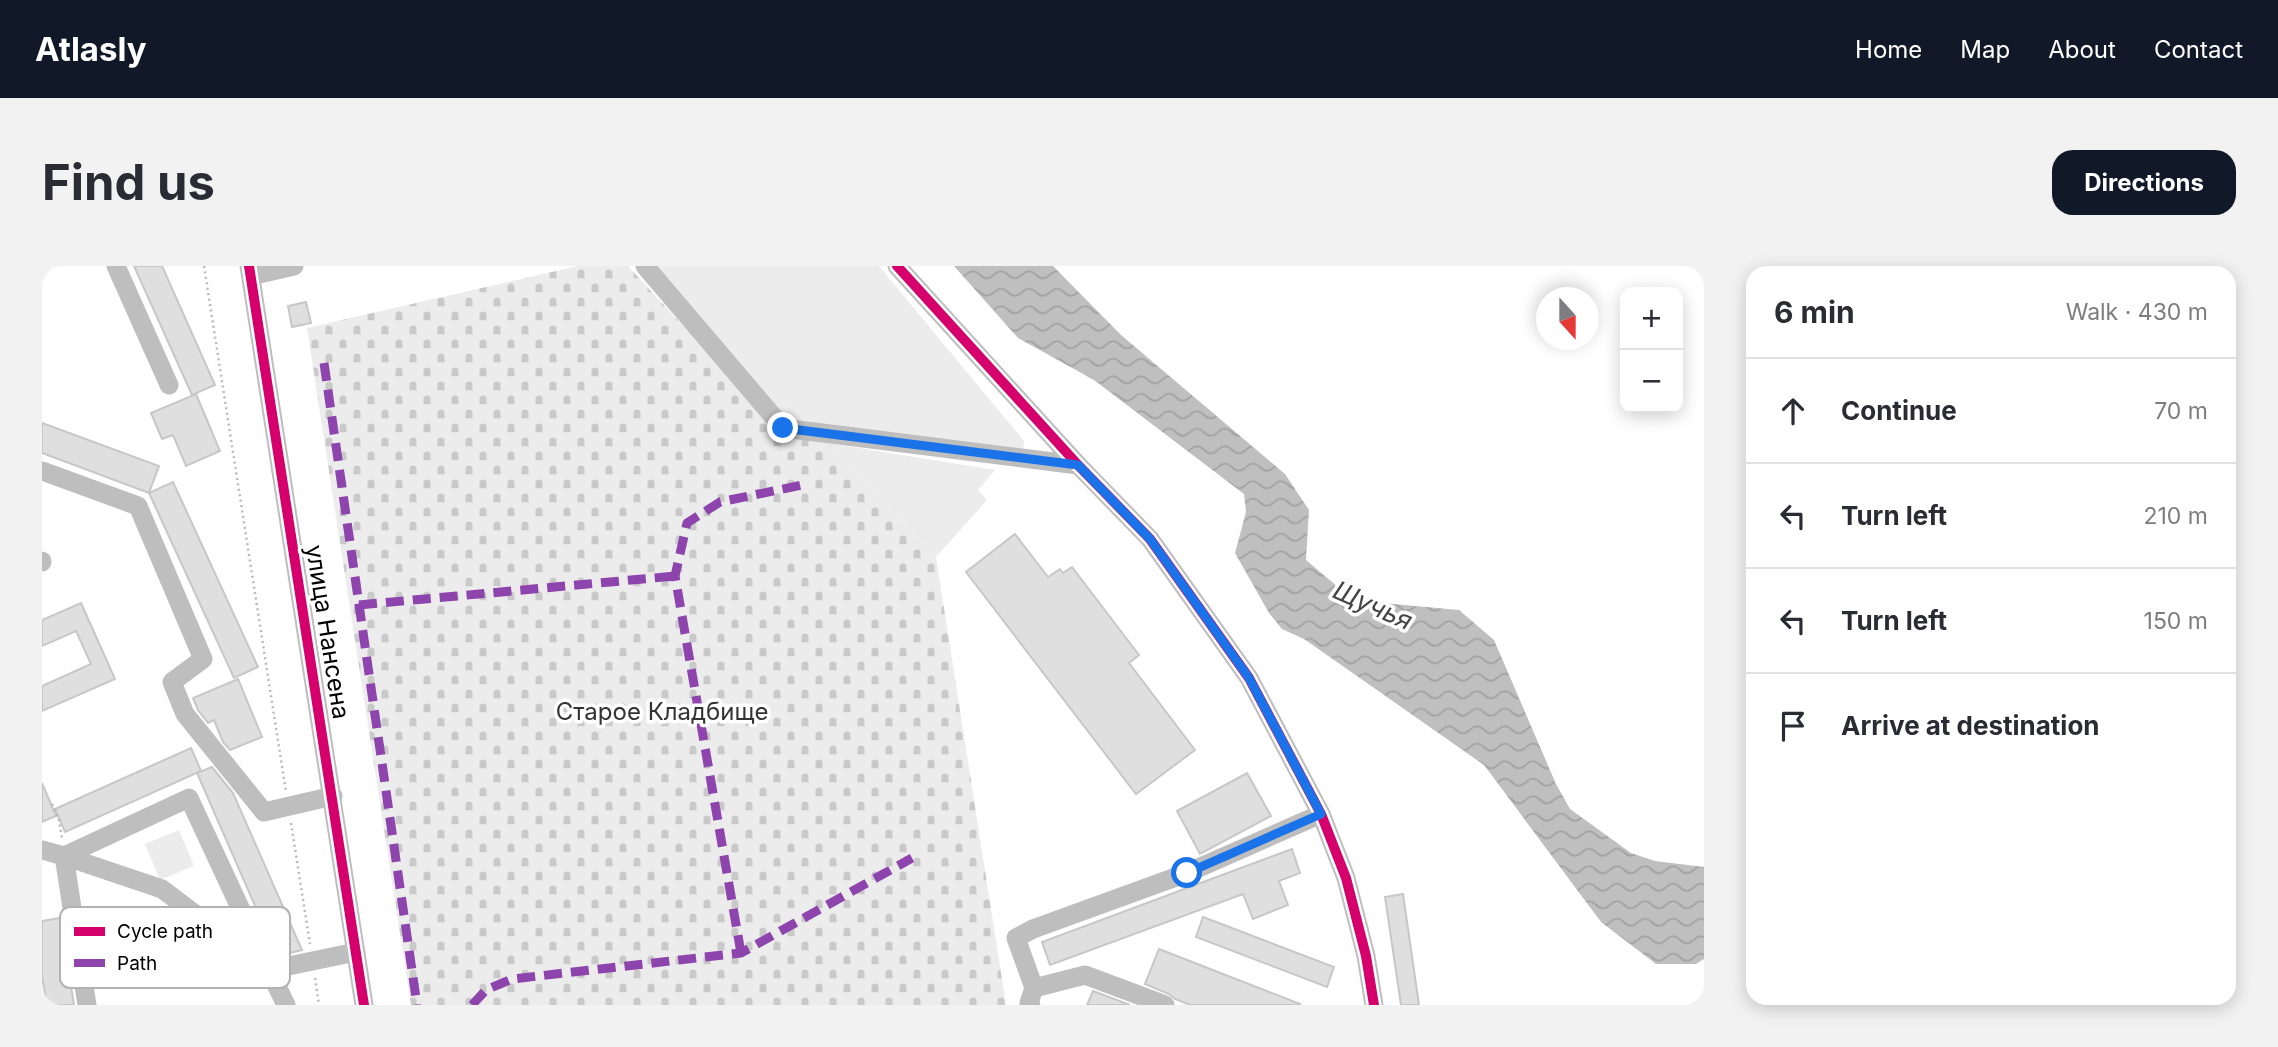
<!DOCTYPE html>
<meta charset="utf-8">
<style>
:root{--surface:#fff;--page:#f2f2f3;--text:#2b2b33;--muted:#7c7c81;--line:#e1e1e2;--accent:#111827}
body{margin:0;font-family:Inter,sans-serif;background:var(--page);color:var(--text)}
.controls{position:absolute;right:21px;top:21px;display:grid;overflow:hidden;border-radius:14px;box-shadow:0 4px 18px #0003}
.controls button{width:63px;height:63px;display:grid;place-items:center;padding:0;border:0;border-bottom:2px solid var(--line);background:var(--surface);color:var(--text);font:35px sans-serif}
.compass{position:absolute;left:1494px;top:21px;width:63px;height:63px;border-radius:50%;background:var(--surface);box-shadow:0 4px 18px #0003;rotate:159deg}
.stop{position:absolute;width:21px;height:21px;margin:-16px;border:5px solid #1a73e8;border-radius:50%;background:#fff}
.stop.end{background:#1a73e8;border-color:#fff;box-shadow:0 2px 7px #0008}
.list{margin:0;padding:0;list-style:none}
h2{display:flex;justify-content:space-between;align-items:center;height:91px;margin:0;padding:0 28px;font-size:30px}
h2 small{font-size:23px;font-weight:400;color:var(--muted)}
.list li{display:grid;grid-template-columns:46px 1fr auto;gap:21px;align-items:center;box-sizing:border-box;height:105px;padding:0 28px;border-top:2px solid var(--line)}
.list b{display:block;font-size:26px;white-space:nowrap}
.list em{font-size:23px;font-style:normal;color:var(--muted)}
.icon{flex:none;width:38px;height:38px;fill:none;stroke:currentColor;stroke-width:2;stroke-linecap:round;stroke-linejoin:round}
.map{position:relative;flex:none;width:1662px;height:739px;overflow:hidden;border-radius:21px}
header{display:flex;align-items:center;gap:42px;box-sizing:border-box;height:98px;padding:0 35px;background:var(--accent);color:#fff}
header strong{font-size:33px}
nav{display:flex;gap:38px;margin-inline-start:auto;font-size:24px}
.intro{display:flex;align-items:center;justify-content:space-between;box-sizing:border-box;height:168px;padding:0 42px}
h1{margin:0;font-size:49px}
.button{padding:18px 32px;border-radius:21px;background:var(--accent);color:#fff;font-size:24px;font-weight:700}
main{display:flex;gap:42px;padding:0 42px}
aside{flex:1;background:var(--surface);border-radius:21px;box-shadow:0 4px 18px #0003}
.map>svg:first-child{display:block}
.green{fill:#ececec}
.cemetery{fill:url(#cemetery-stones)}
.water{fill:url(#water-waves)}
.building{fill:#dfdfdf;stroke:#c7c7c7;stroke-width:2}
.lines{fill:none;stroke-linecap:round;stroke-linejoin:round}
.path{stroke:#b9b9b9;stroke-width:2.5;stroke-dasharray:2 3.5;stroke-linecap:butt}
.minor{stroke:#bebebe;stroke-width:19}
.quiet{stroke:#8e44ad;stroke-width:9;stroke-dasharray:18 9;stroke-linecap:butt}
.cycleway-casing{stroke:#fff;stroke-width:15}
.cycleway{stroke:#d6006c;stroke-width:10}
.route{stroke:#1a73e8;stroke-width:9}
.labels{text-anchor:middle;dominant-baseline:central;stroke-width:7;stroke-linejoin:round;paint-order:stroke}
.street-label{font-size:24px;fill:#000;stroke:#fff}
.park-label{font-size:24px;fill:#333;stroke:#fff}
.water-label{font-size:26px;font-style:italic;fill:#444;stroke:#fff}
.key{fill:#fff;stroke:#b2b2b2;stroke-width:2}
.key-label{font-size:19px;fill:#000}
</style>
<header>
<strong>Atlasly</strong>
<nav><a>Home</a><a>Map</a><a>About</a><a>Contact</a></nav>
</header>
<div class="intro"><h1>Find us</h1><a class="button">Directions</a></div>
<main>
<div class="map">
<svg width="1662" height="739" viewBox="0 0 1662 739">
<defs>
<pattern id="cemetery-stones" width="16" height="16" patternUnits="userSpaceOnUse" patternTransform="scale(1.75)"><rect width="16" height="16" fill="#ececec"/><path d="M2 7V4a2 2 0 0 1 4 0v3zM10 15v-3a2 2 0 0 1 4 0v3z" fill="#c9c9c9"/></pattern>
<pattern id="water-waves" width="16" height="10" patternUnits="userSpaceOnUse" patternTransform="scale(1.75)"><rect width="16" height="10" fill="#bfbfbf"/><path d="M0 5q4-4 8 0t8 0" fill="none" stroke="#a2a2a2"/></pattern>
</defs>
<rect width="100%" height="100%" fill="#fff"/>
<!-- green -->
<g class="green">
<path d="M 610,0 L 837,0 L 982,175 L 981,186 L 743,152 Z"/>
<path d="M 786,177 L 953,204 L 936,224 L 945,234 L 894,291 Z"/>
<path d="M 137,564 L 152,600 L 118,614 L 103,578 Z"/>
</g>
<!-- cemetery -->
<path class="cemetery" d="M 536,0 L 586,0 L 740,168 L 786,177 L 894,291 L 964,739 L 369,739 L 265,62 Z"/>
<!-- water -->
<path class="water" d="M 912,0 L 1011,0 L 1079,69 L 1243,208 L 1267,244 L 1264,294 L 1297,322 L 1319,335 L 1417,344 L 1452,374 L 1514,518 L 1528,543 L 1589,587 L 1613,595 L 1662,601 L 1662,693 L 1654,698 L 1614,698 L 1559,656 L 1442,499 L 1262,373 L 1240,363 L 1227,347 L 1193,287 L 1204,246 L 1202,228 L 1052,114 L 976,72 Z"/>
<!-- building -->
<g class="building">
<path d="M 92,0 L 120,0 L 173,119 L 150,129 Z"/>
<path d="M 264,36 L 269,57 L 250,61 L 246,40 Z"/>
<path d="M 154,128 L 178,185 L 144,200 L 131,169 L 120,173 L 109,147 Z"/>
<path d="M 0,157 L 117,200 L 107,227 L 0,187 Z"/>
<path d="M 131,216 L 216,401 L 192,412 L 107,227 Z"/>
<path d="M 973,268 L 1006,311 L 1018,303 L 1021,307 L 1030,301 L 1097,389 L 1087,397 L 1153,484 L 1094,528 L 924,306 Z"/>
<path d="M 39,337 L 73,413 L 0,445 L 0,420 L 49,398 L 34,365 L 0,380 L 0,354 Z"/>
<path d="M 196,413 L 220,471 L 188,484 L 181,476 L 172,454 L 166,457 L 156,444 L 151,432 Z"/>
<path d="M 149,482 L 159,505 L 23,566 L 13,543 Z"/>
<path d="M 170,501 L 191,527 L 260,684 L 235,690 L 155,507 Z"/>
<path d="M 1205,507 L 1229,550 L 1158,588 L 1135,545 Z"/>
<path d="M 0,517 L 14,550 L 0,556 Z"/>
<path d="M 1250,583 L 1258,607 L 1237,615 L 1246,639 L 1211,653 L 1201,628 L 1008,699 L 1000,676 Z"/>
<path d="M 1361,628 L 1377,739 L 1359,739 L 1343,631 Z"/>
<path d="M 1161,651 L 1292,701 L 1285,721 L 1154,671 Z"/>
<path d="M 18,652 L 32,739 L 5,739 L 0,710 L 0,655 Z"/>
<path d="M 1117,683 L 1258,738 L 1258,739 L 1148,739 L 1133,733 L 1127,728 L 1103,718 Z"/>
<path d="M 1051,725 L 1088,739 L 1045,739 Z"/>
</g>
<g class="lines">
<!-- path -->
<g class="path">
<path d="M 162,0 L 244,526"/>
<path d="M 10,538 L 17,554 L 20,573"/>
<path d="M 249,557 L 268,678"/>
<path d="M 273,712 L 277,739"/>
</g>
<!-- minor -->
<g class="minor">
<path d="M 74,0 L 127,119"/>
<path d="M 207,0 L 322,739"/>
<path d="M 603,0 L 741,162 L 1036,199"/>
<path d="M 855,0 L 1036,199 L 1108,273 L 1207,412 L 1279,548 L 1304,612 L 1324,690 L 1332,739"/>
<path d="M 209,10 L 252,0"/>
<path d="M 0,205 L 96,240 L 161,393 L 130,416 L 143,448 L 222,546 L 291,530"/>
<path d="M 0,295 L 0,296"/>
<path d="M 0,584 L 22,590 L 147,532 L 227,704 L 314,686"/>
<path d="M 992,722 L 974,672 L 991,663 L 1145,607 L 1279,548"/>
<path d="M 45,739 L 22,590 L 120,623 L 227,704 L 244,739"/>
<path d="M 989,739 L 987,737 L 992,722 L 1043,709 L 1123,739"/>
</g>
<!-- quiet -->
<g class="quiet">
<path d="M 282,97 L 375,739"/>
<path d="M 317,339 L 633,310"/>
<path d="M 699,687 L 633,310 L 645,257 L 678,236 L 760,219"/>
<path d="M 430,739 L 444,724 L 470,713 L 699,687 L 870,592"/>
</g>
<defs>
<g id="cycleway">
<path d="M 207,0 L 322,739"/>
<path d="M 855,0 L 1036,199 L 1108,273 L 1207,412 L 1279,548 L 1304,612 L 1324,690 L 1332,739"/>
</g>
</defs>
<!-- cycleway casing -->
<use href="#cycleway" class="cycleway-casing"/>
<!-- cycleway -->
<use href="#cycleway" class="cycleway"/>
</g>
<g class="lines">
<!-- route -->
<path class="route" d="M 741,162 L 1036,199 L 1108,273 L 1207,412 L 1279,548 L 1145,607"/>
</g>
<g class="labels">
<!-- street labels -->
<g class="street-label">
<text transform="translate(286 366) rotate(81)">улица Нансена</text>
</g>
<!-- park labels -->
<g class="park-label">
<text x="620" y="445">Старое Кладбище</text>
</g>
<!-- water labels -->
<g class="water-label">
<text transform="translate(1331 339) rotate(24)">Щучья</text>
</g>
</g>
<!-- legend -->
<rect x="18" y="641" width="230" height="81" rx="10" class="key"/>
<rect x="32" y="661" width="31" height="9" fill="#d6006c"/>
<rect x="32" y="693" width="31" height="8" fill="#8e44ad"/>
<g class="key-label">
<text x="75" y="672">Cycle path</text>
<text x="75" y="704">Path</text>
</g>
</svg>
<div class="controls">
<button>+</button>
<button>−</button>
</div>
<svg class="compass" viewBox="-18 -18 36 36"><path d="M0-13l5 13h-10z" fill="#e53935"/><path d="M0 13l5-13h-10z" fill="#7c7c81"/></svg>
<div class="stop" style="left:1145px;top:607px"></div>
<div class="stop end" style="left:741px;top:162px"></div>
</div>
<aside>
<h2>6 min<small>Walk · 430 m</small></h2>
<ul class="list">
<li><svg class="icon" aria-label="ahead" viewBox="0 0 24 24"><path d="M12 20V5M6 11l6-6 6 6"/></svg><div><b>Continue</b></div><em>70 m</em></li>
<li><svg class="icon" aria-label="left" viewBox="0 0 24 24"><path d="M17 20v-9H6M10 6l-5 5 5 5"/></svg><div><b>Turn left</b></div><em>210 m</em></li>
<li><svg class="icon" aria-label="left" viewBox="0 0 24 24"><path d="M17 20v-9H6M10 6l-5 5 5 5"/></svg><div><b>Turn left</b></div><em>150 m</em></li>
<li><svg class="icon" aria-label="arrive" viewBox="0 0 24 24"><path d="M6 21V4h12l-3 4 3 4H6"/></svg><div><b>Arrive at destination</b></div></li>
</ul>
</aside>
</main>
